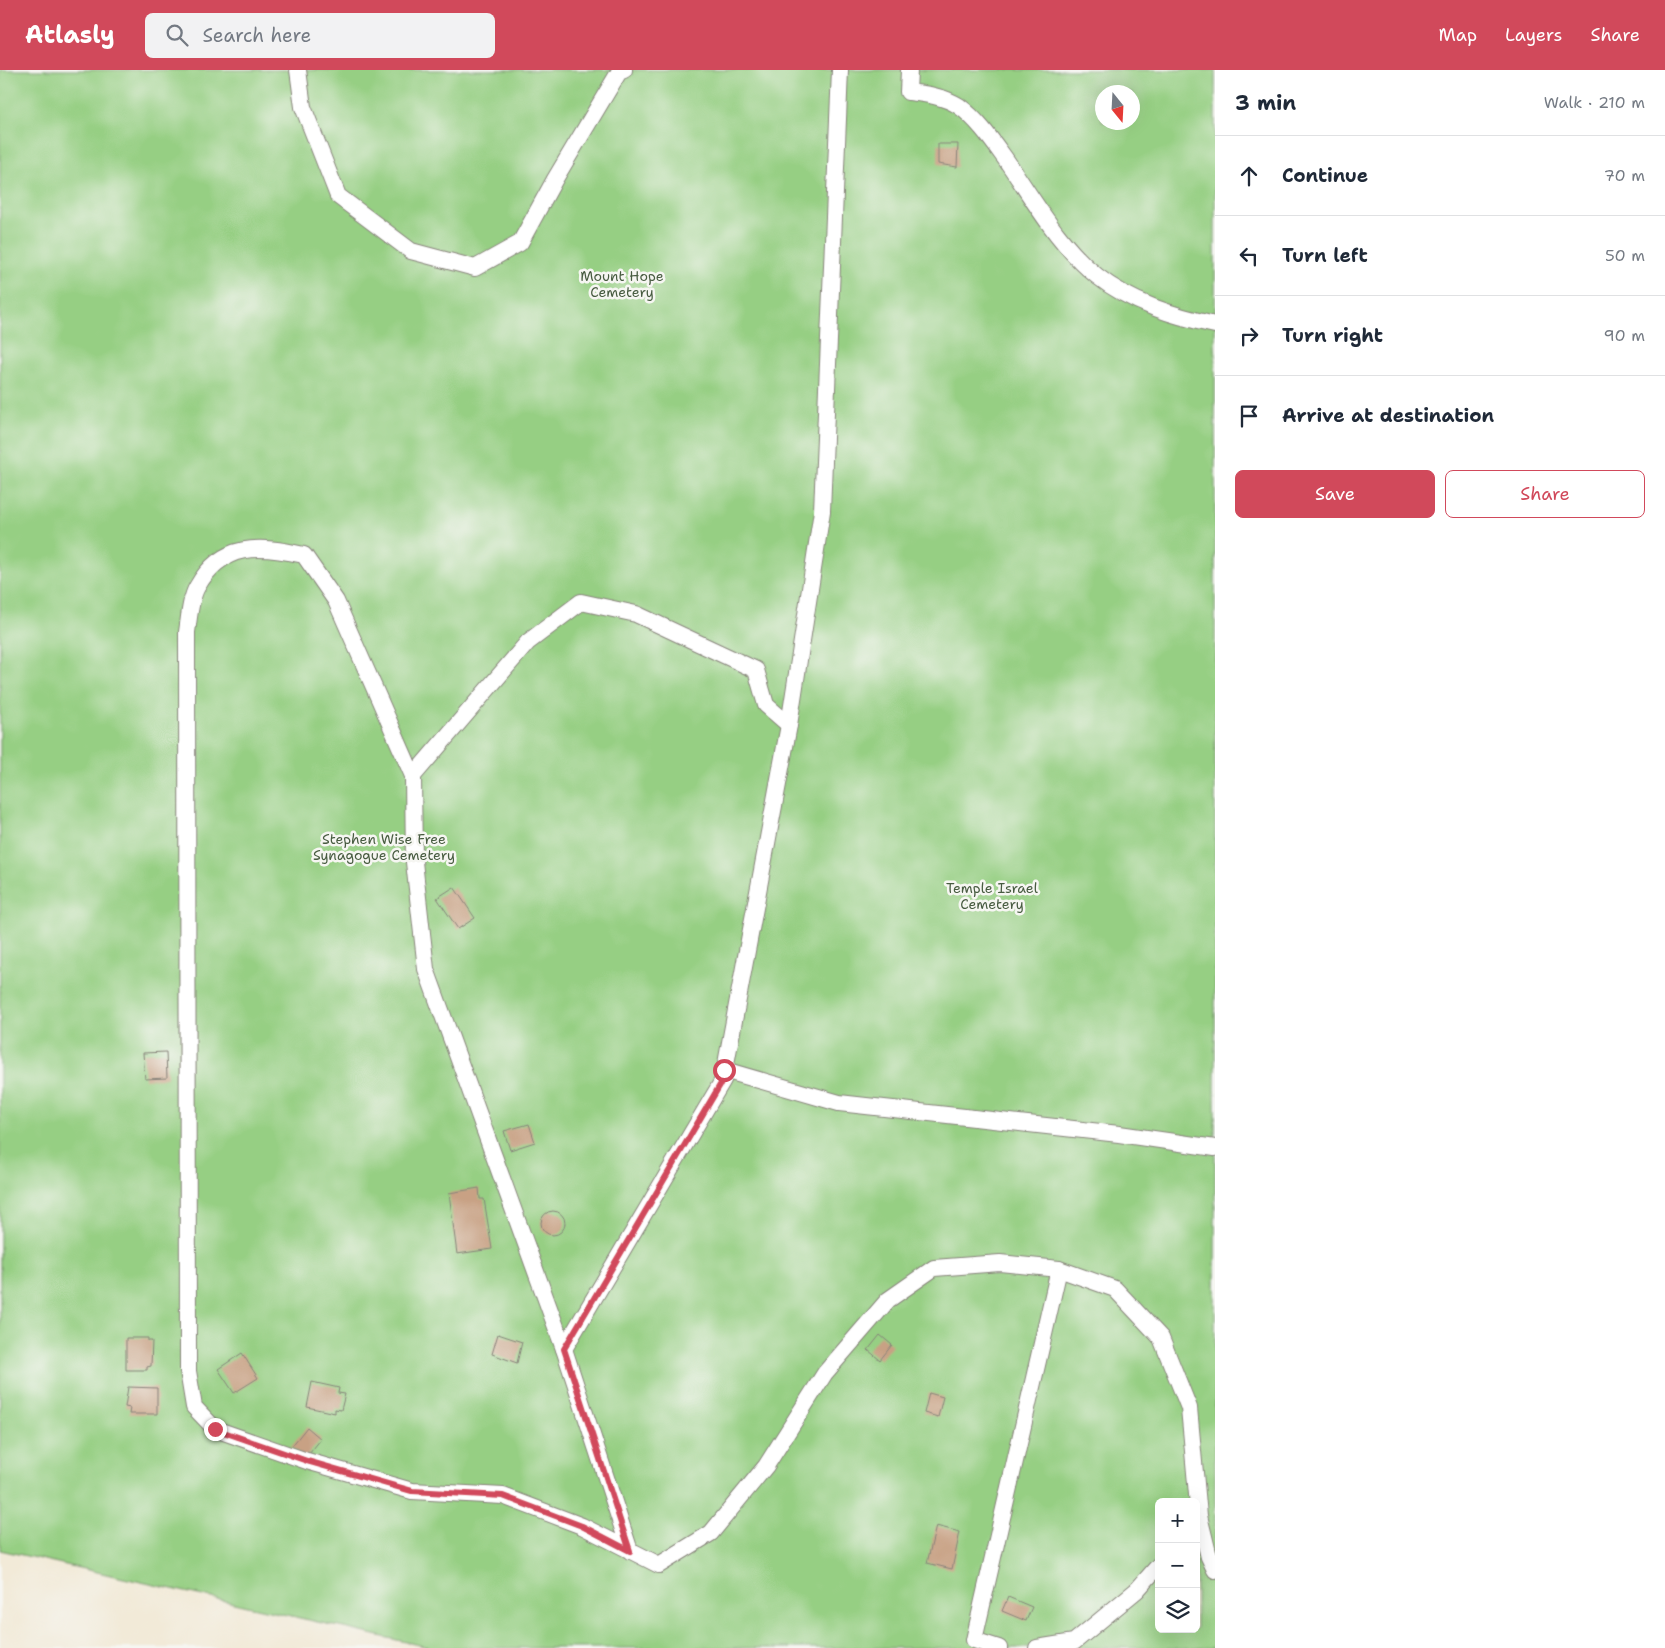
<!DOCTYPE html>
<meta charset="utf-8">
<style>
:root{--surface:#fff;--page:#f2f2f3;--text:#1f2937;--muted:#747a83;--line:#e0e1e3;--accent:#d1495b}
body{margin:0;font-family:"Shantell Sans",sans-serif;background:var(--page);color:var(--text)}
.controls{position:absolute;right:15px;bottom:15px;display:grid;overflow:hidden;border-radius:8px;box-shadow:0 5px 20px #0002}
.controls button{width:45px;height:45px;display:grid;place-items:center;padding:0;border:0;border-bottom:1px solid var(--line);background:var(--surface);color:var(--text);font:25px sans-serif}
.compass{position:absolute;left:1095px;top:15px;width:45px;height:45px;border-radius:50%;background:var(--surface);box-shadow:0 5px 20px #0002;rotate:162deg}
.stop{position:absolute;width:15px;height:15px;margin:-11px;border:4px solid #d1495b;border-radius:50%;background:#fff}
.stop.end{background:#d1495b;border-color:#fff;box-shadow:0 1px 5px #0008}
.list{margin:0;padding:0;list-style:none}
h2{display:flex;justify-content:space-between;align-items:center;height:65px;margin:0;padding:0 20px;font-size:21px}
h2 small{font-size:16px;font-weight:400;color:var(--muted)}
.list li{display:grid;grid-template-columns:32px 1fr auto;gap:15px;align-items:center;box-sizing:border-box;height:80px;padding:0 20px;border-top:1px solid var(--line)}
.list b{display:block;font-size:19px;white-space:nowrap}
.list em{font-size:16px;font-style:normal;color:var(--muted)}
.actions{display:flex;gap:10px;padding:15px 20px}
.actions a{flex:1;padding:11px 0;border:1px solid var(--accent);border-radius:8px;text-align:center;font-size:18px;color:var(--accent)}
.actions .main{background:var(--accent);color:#fff}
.icon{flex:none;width:28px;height:28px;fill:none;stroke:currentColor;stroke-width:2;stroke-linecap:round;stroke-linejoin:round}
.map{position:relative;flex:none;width:1215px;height:1578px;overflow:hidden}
header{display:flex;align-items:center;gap:30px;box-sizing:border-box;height:70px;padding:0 25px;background:var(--accent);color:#fff}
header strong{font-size:24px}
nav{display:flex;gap:28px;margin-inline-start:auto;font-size:18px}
.search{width:350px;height:45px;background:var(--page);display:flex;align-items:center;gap:12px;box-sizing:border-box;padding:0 18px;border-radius:8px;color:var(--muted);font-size:19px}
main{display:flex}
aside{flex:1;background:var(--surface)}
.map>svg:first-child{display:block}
.green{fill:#96cf83;stroke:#597650;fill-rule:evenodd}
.building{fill:#c8a184}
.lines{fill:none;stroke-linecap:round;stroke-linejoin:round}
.service-casing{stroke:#87837a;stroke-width:18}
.service{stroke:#fff;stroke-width:16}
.route{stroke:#d1495b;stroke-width:6}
.labels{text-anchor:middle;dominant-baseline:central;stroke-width:5;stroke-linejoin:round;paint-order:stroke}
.park-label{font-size:14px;fill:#475b40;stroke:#f6f6f2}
</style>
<header>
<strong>Atlasly</strong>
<div class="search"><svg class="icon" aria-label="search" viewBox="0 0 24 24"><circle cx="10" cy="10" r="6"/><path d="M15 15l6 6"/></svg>Search here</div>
<nav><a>Map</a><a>Layers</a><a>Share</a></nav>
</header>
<main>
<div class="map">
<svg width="1215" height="1578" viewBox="0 0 1215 1578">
<rect width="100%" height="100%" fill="#f6f6f2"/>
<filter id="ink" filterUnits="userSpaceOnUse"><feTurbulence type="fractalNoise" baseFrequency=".02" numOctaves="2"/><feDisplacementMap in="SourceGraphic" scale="10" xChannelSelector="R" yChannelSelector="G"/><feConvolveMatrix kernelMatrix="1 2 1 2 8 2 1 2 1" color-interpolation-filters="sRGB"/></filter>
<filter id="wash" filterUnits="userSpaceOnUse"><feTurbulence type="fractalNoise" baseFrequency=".0096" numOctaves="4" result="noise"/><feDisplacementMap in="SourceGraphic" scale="20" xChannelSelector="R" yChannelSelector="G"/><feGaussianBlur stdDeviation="1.12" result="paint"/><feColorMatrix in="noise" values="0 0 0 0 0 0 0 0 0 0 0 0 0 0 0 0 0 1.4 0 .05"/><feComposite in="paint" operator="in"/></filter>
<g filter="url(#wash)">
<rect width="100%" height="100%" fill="#f2ead8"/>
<!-- green -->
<path class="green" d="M 0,0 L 1215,0 L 1215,1578 L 432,1578 L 0,1480 ZM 1102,22 L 1132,22 L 1132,52 L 1102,52 ZM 1159,1432 L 1196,1432 L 1196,1559 L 1159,1559 Z"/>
<g id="blocks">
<!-- building -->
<g class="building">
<path d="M 938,74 L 958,74 L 957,97 L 938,94 Z"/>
<path d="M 454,817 L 475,848 L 458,859 L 437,828 Z"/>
<path d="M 166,982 L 167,1008 L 145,1009 L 143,983 Z"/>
<path d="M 529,1054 L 535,1072 L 510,1080 L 504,1061 Z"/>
<path d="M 479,1118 L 480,1129 L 484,1129 L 492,1179 L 457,1184 L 449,1123 Z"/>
<circle cx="553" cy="1153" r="12"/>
<path d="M 498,1264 L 522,1272 L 517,1293 L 492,1284 Z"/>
<path d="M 880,1265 L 892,1275 L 880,1290 L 868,1280 Z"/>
<path d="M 126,1268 L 148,1268 L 148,1271 L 152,1271 L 151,1296 L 147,1297 L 147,1300 L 126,1300 Z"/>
<path d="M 242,1283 L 258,1308 L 234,1323 L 218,1299 Z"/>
<path d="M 312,1312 L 339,1318 L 338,1323 L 345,1324 L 341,1340 L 335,1339 L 335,1343 L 307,1337 Z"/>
<path d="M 128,1317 L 157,1318 L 157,1344 L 129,1344 L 130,1338 L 125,1337 Z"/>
<path d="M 929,1323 L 943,1327 L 938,1347 L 924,1343 Z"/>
<path d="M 307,1357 L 321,1369 L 305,1389 L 291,1377 Z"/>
<path d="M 936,1456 L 960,1462 L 952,1499 L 927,1493 Z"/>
<path d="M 1008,1527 L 1032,1537 L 1026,1551 L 1002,1541 Z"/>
</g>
</g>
</g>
<g filter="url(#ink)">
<use href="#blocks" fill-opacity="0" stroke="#87837a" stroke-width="1"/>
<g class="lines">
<defs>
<g id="service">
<path d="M 298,0 L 303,37 L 338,126 L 411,181 L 475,198 L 520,173 L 555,109 L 619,2 L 624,0"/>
<path d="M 909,0 L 908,22 C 925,24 944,26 959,36 C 977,49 991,69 1004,87 C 1032,127 1058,175 1097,206 C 1131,233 1174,246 1215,255"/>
<path d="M 413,706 L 528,572 L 581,532 L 636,544 L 756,600 L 766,635 L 789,655"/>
<path d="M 724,1000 L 839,1033 L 1119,1064 L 1215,1078"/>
<path d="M 564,1279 L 723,1010 L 789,655 L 822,441 L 840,0"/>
<path d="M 630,1481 L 564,1279 L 426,899 L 414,792 L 413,706 L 336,531 L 304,485 C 259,475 222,472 197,517 C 190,529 189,549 187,562 L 188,1301 L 194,1337 L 215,1359 L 307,1391 L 412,1421 L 503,1426 L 582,1456 L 659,1495 L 711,1463 L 766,1396 L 825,1303 L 888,1230 L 934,1198 L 1000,1193 L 1059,1199 L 1115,1219 L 1161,1268 L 1189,1338 L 1199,1446 L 1209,1487 L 1215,1500"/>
<path d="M 999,1578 L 974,1570 L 1059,1199"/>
<path d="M 1037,1578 L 1074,1572 L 1137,1520 L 1159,1495"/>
</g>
</defs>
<!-- service casing -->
<use href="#service" class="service-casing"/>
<!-- service -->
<use href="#service" class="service"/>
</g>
</g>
<g class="lines" filter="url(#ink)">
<!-- route -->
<path class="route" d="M 215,1359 L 307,1391 L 412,1421 L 503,1426 L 582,1456 L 630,1481 L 564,1279 L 723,1010 L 724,1000"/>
</g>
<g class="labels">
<!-- park labels -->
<g class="park-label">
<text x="622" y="206">Mount Hope<tspan x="622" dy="16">Cemetery</tspan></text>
<text x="384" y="769">Stephen Wise Free<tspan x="384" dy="16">Synagogue Cemetery</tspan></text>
<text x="992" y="818">Temple Israel<tspan x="992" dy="16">Cemetery</tspan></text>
</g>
</g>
</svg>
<div class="controls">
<button>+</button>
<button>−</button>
<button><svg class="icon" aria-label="layers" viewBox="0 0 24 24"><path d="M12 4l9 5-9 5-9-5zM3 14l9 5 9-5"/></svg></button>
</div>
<svg class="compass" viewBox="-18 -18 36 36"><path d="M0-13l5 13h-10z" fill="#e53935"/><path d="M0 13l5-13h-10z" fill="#747a83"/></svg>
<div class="stop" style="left:724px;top:1000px"></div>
<div class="stop end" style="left:215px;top:1359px"></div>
</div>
<aside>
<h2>3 min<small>Walk · 210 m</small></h2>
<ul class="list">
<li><svg class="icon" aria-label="ahead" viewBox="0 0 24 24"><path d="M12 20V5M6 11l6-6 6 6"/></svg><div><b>Continue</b></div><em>70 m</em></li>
<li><svg class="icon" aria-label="left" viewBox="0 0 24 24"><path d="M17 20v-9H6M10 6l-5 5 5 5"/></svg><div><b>Turn left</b></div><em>50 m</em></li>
<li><svg class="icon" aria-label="right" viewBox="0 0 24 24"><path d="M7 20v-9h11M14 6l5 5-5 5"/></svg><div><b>Turn right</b></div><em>90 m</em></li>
<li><svg class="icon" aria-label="arrive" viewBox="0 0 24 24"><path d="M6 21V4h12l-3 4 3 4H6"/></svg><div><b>Arrive at destination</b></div></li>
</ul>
<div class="actions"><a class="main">Save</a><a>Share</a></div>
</aside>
</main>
